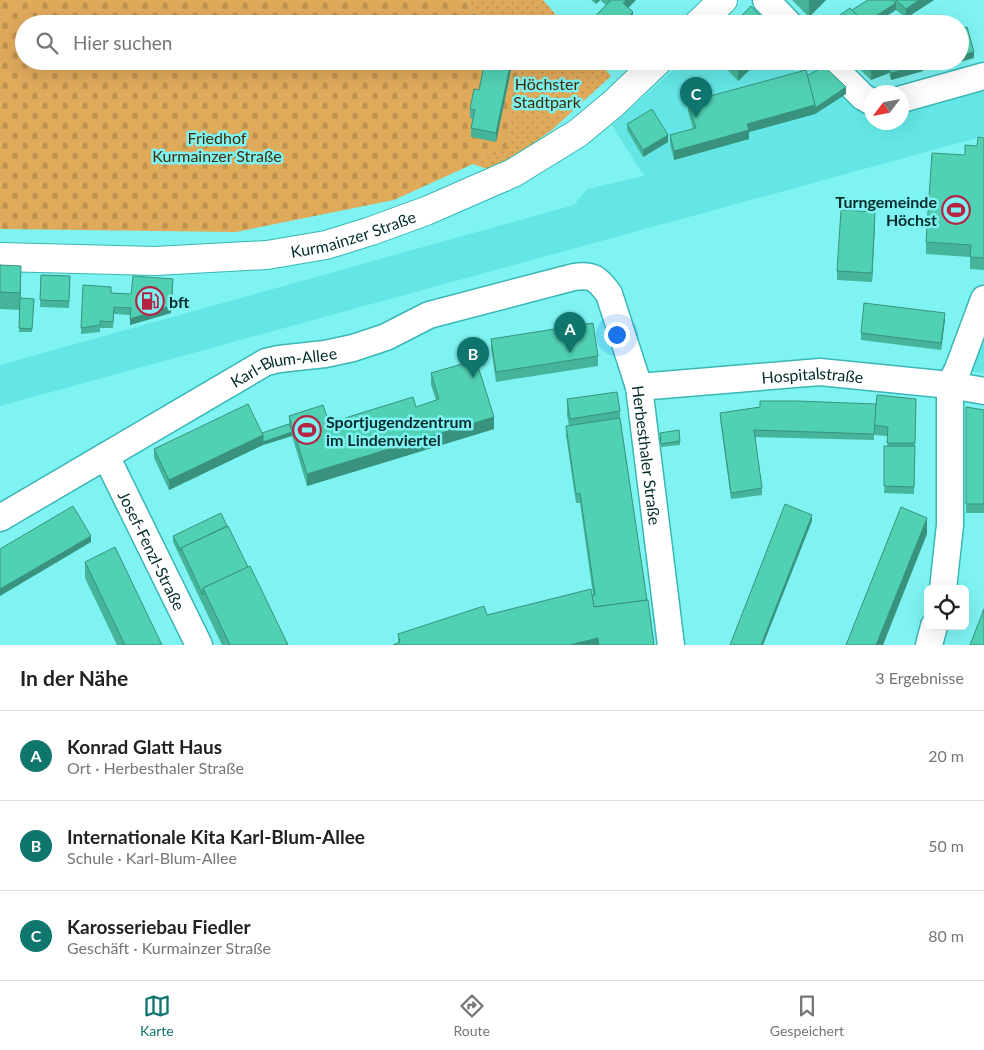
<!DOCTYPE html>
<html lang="de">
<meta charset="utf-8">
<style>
:root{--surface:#fff;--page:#f6f6f6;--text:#222;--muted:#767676;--line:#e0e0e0;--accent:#0f766e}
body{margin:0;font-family:Lato,sans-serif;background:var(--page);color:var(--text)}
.controls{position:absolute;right:15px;bottom:15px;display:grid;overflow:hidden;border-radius:8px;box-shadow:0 5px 20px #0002}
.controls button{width:45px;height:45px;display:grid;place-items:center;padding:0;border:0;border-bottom:1px solid var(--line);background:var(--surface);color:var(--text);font:25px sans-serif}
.compass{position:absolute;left:864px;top:85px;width:45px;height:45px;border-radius:50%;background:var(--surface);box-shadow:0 5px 20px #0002;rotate:238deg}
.you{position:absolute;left:616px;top:334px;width:18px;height:18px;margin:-12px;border:4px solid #fff;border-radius:50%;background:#1a73e8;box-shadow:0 0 0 8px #1a73e833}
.badge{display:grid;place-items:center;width:32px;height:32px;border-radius:50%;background:var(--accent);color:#fff;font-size:16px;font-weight:700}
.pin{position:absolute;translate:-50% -41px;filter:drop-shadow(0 1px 2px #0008)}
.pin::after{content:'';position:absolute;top:26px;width:18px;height:15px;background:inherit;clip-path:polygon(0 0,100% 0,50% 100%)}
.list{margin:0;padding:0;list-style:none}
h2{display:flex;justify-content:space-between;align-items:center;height:65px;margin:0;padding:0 20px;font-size:21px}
h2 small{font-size:16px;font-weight:400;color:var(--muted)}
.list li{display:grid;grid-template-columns:32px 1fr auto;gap:15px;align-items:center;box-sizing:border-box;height:90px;padding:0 20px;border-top:1px solid var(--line)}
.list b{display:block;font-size:19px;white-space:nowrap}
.list p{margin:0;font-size:16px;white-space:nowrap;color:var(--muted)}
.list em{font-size:16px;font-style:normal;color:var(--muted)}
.icon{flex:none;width:28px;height:28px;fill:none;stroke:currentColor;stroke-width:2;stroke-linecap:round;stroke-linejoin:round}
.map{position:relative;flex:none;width:984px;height:645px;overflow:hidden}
.search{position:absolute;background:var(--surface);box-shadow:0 5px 20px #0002;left:15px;right:15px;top:15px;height:55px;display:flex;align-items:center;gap:12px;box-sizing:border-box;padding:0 18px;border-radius:28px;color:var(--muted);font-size:19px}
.sheet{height:335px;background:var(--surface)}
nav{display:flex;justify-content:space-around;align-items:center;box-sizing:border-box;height:70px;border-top:1px solid var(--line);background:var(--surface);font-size:14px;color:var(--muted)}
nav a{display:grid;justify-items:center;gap:2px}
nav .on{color:var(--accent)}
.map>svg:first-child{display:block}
.built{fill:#63e6e5}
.green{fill:url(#green-dots)}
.cemetery{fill:url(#cemetery-stones)}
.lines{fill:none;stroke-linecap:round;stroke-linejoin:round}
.minor-casing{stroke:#3ab6b5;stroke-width:29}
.major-casing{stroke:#3ab6b5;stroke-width:30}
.minor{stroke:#fff;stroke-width:26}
.major{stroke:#fff;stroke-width:28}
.wall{fill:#46b49a}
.shaded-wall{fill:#39927d}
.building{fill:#51d1b3;stroke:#39927d}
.labels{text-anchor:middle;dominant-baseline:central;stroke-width:5;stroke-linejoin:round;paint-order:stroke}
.park-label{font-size:16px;fill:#432c07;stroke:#7ef3f2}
.poi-label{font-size:16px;font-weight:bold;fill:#052c2c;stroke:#7ef3f2;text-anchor:start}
.street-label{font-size:16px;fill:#052c2c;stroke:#7ef3f2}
</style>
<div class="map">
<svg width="984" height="645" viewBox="0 0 984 645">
<defs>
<pattern id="green-dots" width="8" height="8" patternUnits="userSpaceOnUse" patternTransform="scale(1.25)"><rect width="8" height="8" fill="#e0aa5b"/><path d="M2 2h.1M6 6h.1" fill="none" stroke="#bf924f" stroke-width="1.8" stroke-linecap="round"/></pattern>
<pattern id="cemetery-stones" width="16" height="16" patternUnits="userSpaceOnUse" patternTransform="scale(1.25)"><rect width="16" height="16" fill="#e0aa5b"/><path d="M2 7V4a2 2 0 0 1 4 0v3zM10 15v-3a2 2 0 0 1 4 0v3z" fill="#bf924f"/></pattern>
</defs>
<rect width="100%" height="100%" fill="#7ef3f2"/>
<!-- built -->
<g class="built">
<path d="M 684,61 L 811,61 L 871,115 L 872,122 L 902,122 L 902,107 L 984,85 L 984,136 L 0,406 L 0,365 L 574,205 L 587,189 L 644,176 L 612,125 Z"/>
<path d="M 984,343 L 984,373 L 969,371 Z"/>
</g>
<!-- green -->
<g class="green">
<path d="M 464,0 L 543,0 L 564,24 L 483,24 Z"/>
<path d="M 514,61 L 598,61 L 611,76 L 553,129 L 518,154 L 490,170 L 473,164 L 506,148 L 520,68 Z"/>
</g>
<!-- cemetery -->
<path class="cemetery" d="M 0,0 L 464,0 L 483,24 L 24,24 L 24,61 L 514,61 L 520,68 L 506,149 L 394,200 L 236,232 L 0,229 Z"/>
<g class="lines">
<defs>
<g id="minor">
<path d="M 766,0 L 789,24"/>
<path d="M 827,61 L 863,97 L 872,102"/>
<path d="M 902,99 L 984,76"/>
<path id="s1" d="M 639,387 L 820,372 L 950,385 L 984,391"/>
<path id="s2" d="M 106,456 L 199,645"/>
<path id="s3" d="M 0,518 L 266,362 L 279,359 L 325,354 L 353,348 L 386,337 L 429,315 L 574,277 C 593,274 598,279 609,294 L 639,387 L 671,645"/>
<path d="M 943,589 L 950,525 L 950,385 L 958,369 L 984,299"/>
<path d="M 929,645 L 934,626"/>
</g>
<g id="major">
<path d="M 698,24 L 723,0"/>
<path id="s4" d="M 0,257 L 155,261 L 267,255 L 326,245 L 371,231 L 426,211 L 513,173 L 578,133 L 613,104 L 658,61"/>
</g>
</defs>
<!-- minor casing -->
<use href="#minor" class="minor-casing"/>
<!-- major casing -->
<use href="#major" class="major-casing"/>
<!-- minor -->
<use href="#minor" class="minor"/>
<!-- major -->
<use href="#major" class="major"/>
</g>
<!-- wall -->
<g class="wall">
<path d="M 591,0 L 600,0 L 596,4 Z"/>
<path d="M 600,0 L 636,0 L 628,8 L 633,22 L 631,24 L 587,24 L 606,5 Z"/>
<path d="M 792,0 L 826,0 L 809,17 Z"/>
<path d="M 868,0 L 934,0 L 906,18 L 896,10 L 852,10 Z"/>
<path d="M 512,61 L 512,65 L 496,142 L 471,137 L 471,128 L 473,119 L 470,118 L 470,109 Z"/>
<path d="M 719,61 L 759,61 L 738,81 Z"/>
<path d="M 851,61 L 923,61 L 923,71 L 891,80 L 889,73 L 871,80 Z"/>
<path d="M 807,76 L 846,94 L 815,114 L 749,132 L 749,139 L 674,160 L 670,144 L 670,135 L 693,129 L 688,111 L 688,102 Z"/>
<path d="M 627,124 L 668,142 L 643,157 L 627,130 Z"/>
<path d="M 984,138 L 984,270 L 970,269 L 970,257 L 926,254 L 926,242 L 965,155 L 977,146 Z"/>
<path d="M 875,222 L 872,282 L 837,280 L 837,271 Z"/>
<path d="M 0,265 L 21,283 L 21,298 L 34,299 L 32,332 L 19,332 L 20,310 L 0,309 Z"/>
<path d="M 41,275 L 70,276 L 69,308 L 40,307 Z"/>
<path d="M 173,286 L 171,313 L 130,325 L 130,315 L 114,314 L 113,328 L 100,328 L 100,332 L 81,334 L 81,328 L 111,293 L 131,294 Z"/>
<path d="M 945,319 L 941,350 L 861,340 L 861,333 Z"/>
<path d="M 491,339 L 598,356 L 598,366 L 496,382 L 491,348 Z"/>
<path d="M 431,373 L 494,429 L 307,486 L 292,436 L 263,445 L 169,490 L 154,458 L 154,449 L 262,433 L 289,424 L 289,416 L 331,429 L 345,424 L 345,418 L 416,407 L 436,400 L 431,385 Z"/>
<path d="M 567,399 L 620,411 L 620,418 L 647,600 L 654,645 L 393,645 L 398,643 L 398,634 L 487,615 L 593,595 L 580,503 L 576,503 L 566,435 L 566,426 L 569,426 L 567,415 Z"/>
<path d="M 916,399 L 914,494 L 884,493 L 888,436 L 874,435 L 874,432 L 874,440 L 755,437 L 762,488 L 762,495 L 731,499 L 720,419 L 720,413 L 760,407 L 876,404 Z"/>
<path d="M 966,407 L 984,410 L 984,513 L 966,513 Z"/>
<path d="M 660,433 L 680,441 L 680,445 L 661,447 Z"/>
<path d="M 227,526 L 248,567 L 288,645 L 222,645 L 173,542 L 173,536 Z"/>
<path d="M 85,562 L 162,645 L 117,645 L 85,578 Z"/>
</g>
<!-- shaded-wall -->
<g class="shaded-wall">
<path d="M 596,0 L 600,0 L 596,4 Z"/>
<path d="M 627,0 L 636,0 L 623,13 L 623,3 Z"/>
<path d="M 809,0 L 826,0 L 809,17 Z"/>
<path d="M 919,0 L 934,0 L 906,18 L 906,9 Z"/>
<path d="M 896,3 L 896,10 L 874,24 L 864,24 Z"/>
<path d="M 633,12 L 633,22 L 631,24 L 622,24 Z"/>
<path d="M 974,52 L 974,58 L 949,65 L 949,61 L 960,61 L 960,55 Z"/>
<path d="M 511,61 L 512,61 L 512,65 L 496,142 L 496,133 Z"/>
<path d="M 742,61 L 759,61 L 738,81 L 738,65 Z"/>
<path d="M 889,64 L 889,73 L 871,80 L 871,71 Z"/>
<path d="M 923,64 L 923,71 L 891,80 L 891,73 Z"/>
<path d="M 846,87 L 846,94 L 815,114 L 815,108 Z"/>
<path d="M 815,105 L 815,114 L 749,132 L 749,139 L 674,160 L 674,151 L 747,124 Z"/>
<path d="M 668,135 L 668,142 L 643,157 L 643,150 Z"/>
<path d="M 875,212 L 875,222 L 872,282 L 872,273 Z"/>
<path d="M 21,266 L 21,283 L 20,310 L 20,293 Z"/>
<path d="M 173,279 L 171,313 L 130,325 L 130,319 Z"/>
<path d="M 945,313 L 945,319 L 941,350 L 941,343 Z"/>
<path d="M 494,417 L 494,429 L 307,486 L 307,474 Z"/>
<path d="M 292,432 L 292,436 L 263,445 L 263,442 Z"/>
<path d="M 263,435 L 263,445 L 169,490 L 169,480 Z"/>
<path d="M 812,515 L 812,521 L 763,645 L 761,645 Z"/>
<path d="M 927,518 L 927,534 L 883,645 L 876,645 Z"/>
<path d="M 91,536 L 91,542 L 0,596 L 0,589 Z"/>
<path d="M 598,638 L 598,645 L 569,645 Z"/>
</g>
<!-- building -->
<g class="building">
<path d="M 609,0 L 627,0 L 623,3 L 633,12 L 622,24 L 588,24 L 610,1 Z"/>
<path d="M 868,0 L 893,0 L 896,3 L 865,23 L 852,10 Z"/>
<path d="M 896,0 L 919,0 L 906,9 Z"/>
<path d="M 751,6 L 768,24 L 733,24 Z"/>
<path d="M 850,8 L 866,24 L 827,24 Z"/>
<path d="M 967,27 L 974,52 L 960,55 L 960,29 Z"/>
<path d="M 485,61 L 511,61 L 496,133 L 471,128 L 475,110 L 470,109 L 474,89 L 479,90 Z"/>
<path d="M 735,61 L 742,61 L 738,65 Z"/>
<path d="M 861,61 L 888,61 L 889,64 L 871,71 Z"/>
<path d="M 888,61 L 923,61 L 923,64 L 891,73 Z"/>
<path d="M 824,66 L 846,87 L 815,108 L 815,105 L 807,76 Z"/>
<path d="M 806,70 L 815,105 L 747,124 L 749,130 L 674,151 L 670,135 L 696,128 L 688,102 Z"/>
<path d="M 652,109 L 668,135 L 643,150 L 627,124 Z"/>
<path d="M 978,137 L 984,138 L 984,258 L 970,257 L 971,245 L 926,242 L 932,153 L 965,155 L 965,145 L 977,146 Z"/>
<path d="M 841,210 L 875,212 L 872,273 L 837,271 Z"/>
<path d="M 0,265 L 21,266 L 20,293 L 0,292 Z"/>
<path d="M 41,275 L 70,276 L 69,301 L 40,300 Z"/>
<path d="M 133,276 L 173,279 L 171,306 L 130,319 L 131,308 L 114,307 L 113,322 L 100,321 L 100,325 L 81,328 L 83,285 L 111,287 L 111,293 L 131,294 Z"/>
<path d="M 20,298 L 34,299 L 32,329 L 19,328 Z"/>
<path d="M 864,303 L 945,313 L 941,343 L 861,333 Z"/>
<path d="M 593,323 L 598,356 L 496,372 L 491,339 Z"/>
<path d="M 476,360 L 494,417 L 307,474 L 289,416 L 323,405 L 331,429 L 347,424 L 345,418 L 413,397 L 416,407 L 439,399 L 431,373 Z"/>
<path d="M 617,392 L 620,411 L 570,419 L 567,399 Z"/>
<path d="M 877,395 L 916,399 L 915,443 L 887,443 L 888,427 L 874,425 Z"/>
<path d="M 760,401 L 797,401 L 876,404 L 874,434 L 754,430 L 762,488 L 731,493 L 720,413 L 760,407 Z"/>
<path d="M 248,404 L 263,435 L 169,480 L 154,449 Z"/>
<path d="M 966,407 L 984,410 L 984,504 L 966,504 Z"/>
<path d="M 620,418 L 647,600 L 594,607 L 592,596 L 595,595 L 580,493 L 576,494 L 566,426 Z"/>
<path d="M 289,424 L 292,432 L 263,442 L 263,435 L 262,433 Z"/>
<path d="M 679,430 L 680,441 L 661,444 L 660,433 Z"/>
<path d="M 884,446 L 915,446 L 914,487 L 884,486 Z"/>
<path d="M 785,504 L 812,515 L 761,645 L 730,645 Z"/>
<path d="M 73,506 L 91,536 L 0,589 L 0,549 Z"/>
<path d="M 901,507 L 927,518 L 876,645 L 846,645 Z"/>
<path d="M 221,513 L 227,526 L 181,548 L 181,551 L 173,536 Z"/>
<path d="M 228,526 L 248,567 L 203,588 L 203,595 L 181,548 Z"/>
<path d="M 115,547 L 162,645 L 125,645 L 85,562 Z"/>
<path d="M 250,566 L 288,645 L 230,645 L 203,588 Z"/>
<path d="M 591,589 L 594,607 L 648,600 L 654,645 L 599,645 L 598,638 L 569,645 L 393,645 L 400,642 L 398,634 L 484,606 L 487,615 Z"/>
<path d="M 984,609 L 984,645 L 970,645 Z"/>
</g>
<!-- icons -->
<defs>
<symbol id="stadium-ring" viewBox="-11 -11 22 22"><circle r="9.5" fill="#7ef3f2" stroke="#b62444" stroke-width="1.5"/><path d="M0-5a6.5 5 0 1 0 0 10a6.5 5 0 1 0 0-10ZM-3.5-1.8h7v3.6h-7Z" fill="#b62444"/></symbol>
<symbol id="fuel-ring" viewBox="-11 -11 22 22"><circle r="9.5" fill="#7ef3f2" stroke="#b62444" stroke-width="1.5"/><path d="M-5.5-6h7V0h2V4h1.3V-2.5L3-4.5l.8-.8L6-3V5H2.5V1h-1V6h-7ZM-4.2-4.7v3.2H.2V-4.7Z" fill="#b62444"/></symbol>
</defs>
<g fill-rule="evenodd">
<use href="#stadium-ring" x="940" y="194" width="32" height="32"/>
<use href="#fuel-ring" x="134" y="285" width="32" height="32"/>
<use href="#stadium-ring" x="291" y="414" width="32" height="32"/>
</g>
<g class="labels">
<!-- park labels -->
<g class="park-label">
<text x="547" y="83">Höchster<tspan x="547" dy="18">Stadtpark</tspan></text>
<text x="217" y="137">Friedhof<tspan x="217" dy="18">Kurmainzer Straße</tspan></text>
</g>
<!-- poi labels -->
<g class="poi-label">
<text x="937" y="201" text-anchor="end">Turngemeinde<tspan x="937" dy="18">Höchst</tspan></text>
<text x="169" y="301">bft</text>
<text x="326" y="421">Sportjugendzentrum<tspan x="326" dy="18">im Lindenviertel</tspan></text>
</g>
<!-- street labels -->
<g class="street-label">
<text stroke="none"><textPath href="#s4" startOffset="356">Kurmainzer Straße</textPath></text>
<text stroke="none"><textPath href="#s3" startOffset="324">Karl-Blum-Allee</textPath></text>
<text stroke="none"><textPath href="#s1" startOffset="174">Hospitalstraße</textPath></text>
<text stroke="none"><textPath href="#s3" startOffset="838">Herbesthaler Straße</textPath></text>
<text stroke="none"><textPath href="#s2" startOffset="105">Josef-Fenzl-Straße</textPath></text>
</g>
</g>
</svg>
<div class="controls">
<button><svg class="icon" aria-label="locate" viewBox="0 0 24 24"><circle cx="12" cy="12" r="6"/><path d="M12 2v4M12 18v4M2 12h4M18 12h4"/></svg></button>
</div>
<svg class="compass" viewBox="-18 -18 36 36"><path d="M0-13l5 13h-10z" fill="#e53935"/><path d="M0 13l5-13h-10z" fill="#767676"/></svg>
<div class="you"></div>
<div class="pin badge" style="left:570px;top:353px">A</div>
<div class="pin badge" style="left:473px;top:378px">B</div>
<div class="pin badge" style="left:696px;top:118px">C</div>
<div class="search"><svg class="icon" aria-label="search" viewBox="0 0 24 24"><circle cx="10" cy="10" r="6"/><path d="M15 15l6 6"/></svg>Hier suchen</div>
</div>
<section class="sheet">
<h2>In der Nähe<small>3 Ergebnisse</small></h2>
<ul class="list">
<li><span class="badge">A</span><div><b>Konrad Glatt Haus</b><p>Ort · Herbesthaler Straße</p></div><em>20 m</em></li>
<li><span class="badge">B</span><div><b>Internationale Kita Karl-Blum-Allee</b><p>Schule · Karl-Blum-Allee</p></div><em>50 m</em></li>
<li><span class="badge">C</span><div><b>Karosseriebau Fiedler</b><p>Geschäft · Kurmainzer Straße</p></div><em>80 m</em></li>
</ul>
</section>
<nav>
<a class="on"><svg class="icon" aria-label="map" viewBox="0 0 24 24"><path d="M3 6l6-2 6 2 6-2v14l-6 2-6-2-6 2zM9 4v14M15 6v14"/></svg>Karte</a>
<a><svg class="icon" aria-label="directions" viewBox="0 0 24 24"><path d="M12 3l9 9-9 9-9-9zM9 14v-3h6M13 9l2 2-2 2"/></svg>Route</a>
<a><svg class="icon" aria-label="saved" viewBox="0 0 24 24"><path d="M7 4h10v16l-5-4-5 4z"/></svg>Gespeichert</a>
</nav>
